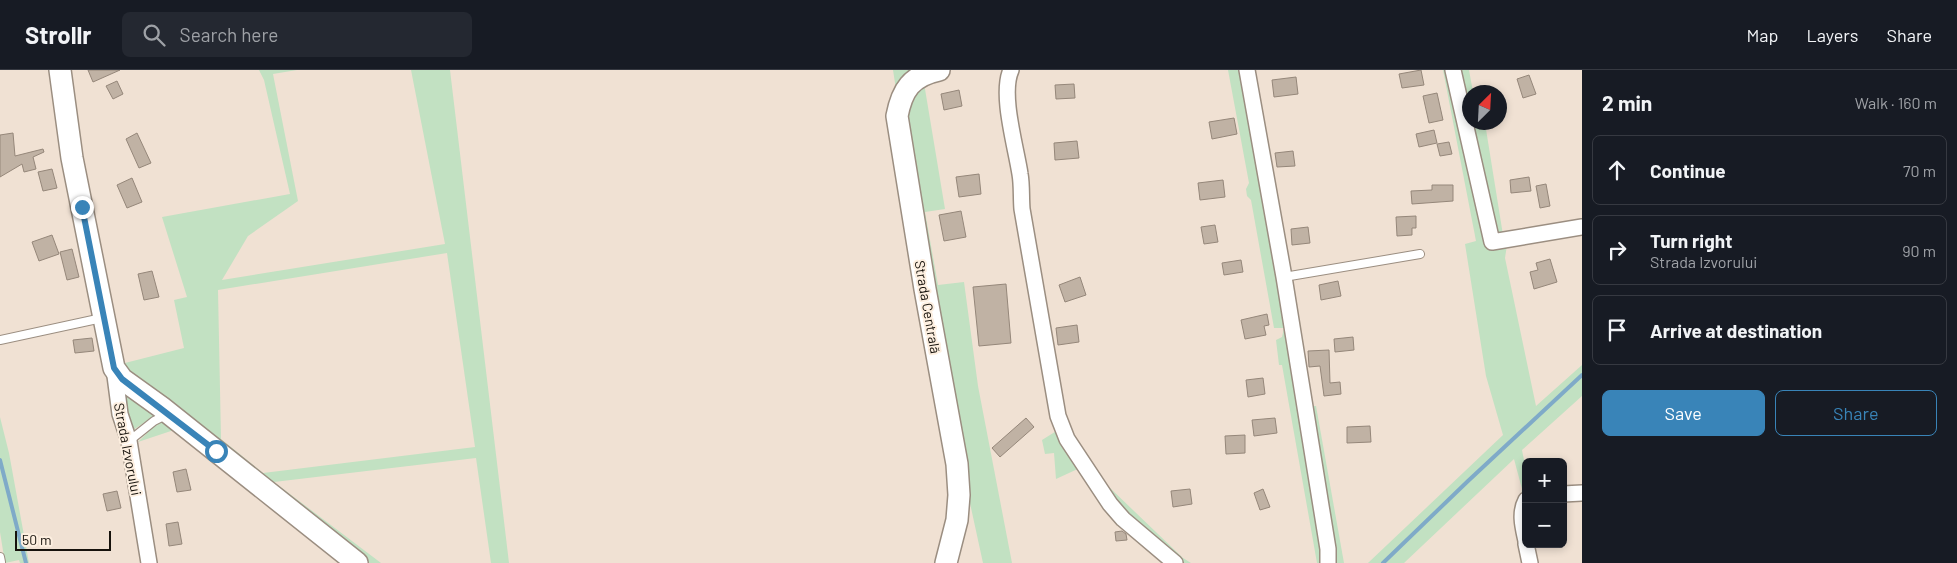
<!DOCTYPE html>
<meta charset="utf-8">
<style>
:root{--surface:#171b24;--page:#242831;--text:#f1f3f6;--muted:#9ea1a6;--line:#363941;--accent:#3984b8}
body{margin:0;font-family:Barlow,sans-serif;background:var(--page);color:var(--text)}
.controls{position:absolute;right:15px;bottom:15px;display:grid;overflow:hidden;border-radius:8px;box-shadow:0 2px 8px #0003}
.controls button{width:45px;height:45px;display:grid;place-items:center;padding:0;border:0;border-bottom:1px solid var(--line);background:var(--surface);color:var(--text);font:25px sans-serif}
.compass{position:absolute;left:1462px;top:15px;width:45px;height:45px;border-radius:50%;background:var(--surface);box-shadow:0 2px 8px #0003;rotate:24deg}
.scale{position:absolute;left:15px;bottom:12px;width:96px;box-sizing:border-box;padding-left:5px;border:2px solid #16120c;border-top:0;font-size:14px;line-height:18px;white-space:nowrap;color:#16120c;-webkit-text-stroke:4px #fdefe0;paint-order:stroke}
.stop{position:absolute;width:15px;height:15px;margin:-11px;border:4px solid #3984b8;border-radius:50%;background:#fff}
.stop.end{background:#3984b8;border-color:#fff;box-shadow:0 1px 5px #0008}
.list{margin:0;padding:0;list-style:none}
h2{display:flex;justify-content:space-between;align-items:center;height:65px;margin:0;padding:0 20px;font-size:21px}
h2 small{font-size:16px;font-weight:400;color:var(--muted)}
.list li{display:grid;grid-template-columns:32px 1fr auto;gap:15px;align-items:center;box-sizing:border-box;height:70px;margin:0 10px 10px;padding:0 10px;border:1px solid var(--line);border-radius:8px}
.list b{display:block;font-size:19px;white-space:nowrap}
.list p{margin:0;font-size:16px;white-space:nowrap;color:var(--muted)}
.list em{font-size:16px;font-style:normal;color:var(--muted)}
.actions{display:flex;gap:10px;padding:15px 20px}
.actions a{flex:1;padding:11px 0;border:1px solid var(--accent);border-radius:8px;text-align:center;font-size:18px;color:var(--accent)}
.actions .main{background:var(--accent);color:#fff}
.icon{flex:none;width:28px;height:28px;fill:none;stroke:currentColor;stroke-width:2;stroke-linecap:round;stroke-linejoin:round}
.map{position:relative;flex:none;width:1582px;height:493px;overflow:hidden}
header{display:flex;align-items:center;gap:30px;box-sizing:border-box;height:70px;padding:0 25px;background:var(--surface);border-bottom:1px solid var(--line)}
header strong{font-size:24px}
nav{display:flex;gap:28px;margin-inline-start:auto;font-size:18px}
.search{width:350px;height:45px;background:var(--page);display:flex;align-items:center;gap:12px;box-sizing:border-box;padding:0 18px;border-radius:8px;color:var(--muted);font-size:19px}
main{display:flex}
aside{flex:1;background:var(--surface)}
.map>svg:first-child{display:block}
.green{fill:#c2e1c2;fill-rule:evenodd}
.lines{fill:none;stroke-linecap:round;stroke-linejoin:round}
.stream{stroke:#7faac8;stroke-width:4}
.building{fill:#c0b2a4;stroke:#95877a}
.lane-casing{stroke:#9b8e81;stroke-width:10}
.street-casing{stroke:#9b8e81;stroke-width:18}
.secondary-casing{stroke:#9b8e81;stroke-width:24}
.lane{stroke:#fff;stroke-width:8}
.street{stroke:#fff;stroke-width:15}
.secondary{stroke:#fff;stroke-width:21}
.route{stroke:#3984b8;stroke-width:6}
.labels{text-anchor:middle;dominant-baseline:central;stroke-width:4;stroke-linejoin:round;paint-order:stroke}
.street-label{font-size:14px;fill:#16120c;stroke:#fdefe0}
</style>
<header>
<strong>Strollr</strong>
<div class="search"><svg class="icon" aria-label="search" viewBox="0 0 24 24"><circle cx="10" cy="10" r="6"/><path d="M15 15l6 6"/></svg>Search here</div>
<nav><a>Map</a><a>Layers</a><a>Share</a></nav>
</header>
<main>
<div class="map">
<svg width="1582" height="493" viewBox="0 0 1582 493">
<rect width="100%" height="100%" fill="#f0e1d3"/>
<!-- green -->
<g class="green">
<path d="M 259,0 L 297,0 L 273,4 L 298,131 L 248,166 L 222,210 L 445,174 L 411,0 L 450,0 L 509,493 L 491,493 L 476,388 L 274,412 L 381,493 L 366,493 L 126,307 L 121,294 L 184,278 L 174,230 L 187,227 L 162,147 L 290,124 L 264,10 ZM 447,183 L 475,377 L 263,403 L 221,369 L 218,220 Z"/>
<path d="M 893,0 L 912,0 L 897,26 Z"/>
<path d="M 1228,0 L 1240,0 L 1285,238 L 1325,493 L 1317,493 L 1282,295 L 1279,295 L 1276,270 L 1282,267 L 1284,258 L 1274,258 L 1251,130 L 1247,126 L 1246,119 L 1249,113 Z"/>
<path d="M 1443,0 L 1448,0 L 1484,170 L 1507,175 L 1505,188 L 1536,336 L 1582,295 L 1582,326 L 1522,380 L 1526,400 L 1526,425 L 1521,429 L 1522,419 L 1514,389 L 1404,493 L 1368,493 L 1503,365 L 1486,306 L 1465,174 L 1476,171 Z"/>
<path d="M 1458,0 L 1469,0 L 1473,22 L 1470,22 L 1469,51 Z"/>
<path d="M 924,13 L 945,139 L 925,142 L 938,215 L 964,212 L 978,316 L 1012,493 L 983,493 L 963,401 L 904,49 L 913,22 Z"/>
<path d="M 1470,53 L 1485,53 L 1503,165 L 1495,162 Z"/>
<path d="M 120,317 L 156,342 L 154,346 L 133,360 L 129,358 Z"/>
<path d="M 1310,336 L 1316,336 L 1344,493 L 1332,493 Z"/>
<path d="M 0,347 L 9,383 L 29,493 L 20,493 L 19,490 L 5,493 L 0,462 Z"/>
<path d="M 166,349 L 180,358 L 138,372 L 151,359 Z"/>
<path d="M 1058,360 L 1082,397 L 1056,409 L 1054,383 L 1045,384 L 1042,370 Z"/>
<path d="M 1110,418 L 1183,488 L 1191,493 L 1179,493 L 1108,425 Z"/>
</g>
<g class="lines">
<!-- stream -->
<g class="stream">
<path d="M 0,390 L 26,493"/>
<path d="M 1383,493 L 1468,411 L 1582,305"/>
</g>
</g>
<!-- building -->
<g class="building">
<path d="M 88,0 L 120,0 L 93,12 Z"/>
<path d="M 1421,0 L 1424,15 L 1402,18 L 1399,4 Z"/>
<path d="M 1529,5 L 1536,24 L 1523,28 L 1517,9 Z"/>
<path d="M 1296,7 L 1298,24 L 1274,27 L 1272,10 Z"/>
<path d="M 117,11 L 123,24 L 113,29 L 106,16 Z"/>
<path d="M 1074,14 L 1075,28 L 1056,29 L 1055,15 Z"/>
<path d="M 959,20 L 962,36 L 944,40 L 941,24 Z"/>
<path d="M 1437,23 L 1443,50 L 1429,53 L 1423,26 Z"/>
<path d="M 1234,48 L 1237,64 L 1212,69 L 1209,52 Z"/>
<path d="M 1434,60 L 1437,73 L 1419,77 L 1416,64 Z"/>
<path d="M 13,63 L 15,86 L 43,79 L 44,82 L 33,87 L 36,99 L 24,102 L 22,94 L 0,107 L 0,65 Z"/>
<path d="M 137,63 L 151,93 L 139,98 L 126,69 Z"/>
<path d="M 1077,71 L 1079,88 L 1055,90 L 1054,73 Z"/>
<path d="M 1449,72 L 1452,84 L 1440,86 L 1437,74 Z"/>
<path d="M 1293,81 L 1295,96 L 1277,97 L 1275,83 Z"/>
<path d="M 52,99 L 57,118 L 43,121 L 38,102 Z"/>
<path d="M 979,104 L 981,124 L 959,127 L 956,107 Z"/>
<path d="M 1529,107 L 1531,121 L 1511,123 L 1510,110 Z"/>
<path d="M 132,108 L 142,132 L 127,138 L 117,115 Z"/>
<path d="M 1223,110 L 1225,127 L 1200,130 L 1198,113 Z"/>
<path d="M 1546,114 L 1550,136 L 1540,138 L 1536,116 Z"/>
<path d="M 1432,115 L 1453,115 L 1453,131 L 1412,134 L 1411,121 L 1432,120 Z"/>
<path d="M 961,141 L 966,167 L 944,171 L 939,145 Z"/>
<path d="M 1416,146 L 1416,158 L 1412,158 L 1412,165 L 1397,166 L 1396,147 Z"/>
<path d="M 1215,155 L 1218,172 L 1204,174 L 1201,157 Z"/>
<path d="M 1308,157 L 1310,173 L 1292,175 L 1291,159 Z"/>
<path d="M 52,165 L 59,184 L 39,191 L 32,172 Z"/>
<path d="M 72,179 L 79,207 L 67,210 L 60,182 Z"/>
<path d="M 1550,189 L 1557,212 L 1534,219 L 1530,202 L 1538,200 L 1536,193 Z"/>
<path d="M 1241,190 L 1243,202 L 1224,205 L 1222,193 Z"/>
<path d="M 152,201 L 159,227 L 144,230 L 138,204 Z"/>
<path d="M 1080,207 L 1086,225 L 1065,232 L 1059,215 Z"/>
<path d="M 1338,211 L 1341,226 L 1321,230 L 1319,215 Z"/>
<path d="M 1006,214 L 1011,273 L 979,276 L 973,217 Z"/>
<path d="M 1267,244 L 1269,255 L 1264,256 L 1266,265 L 1245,269 L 1241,250 Z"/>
<path d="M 1077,255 L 1079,272 L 1058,275 L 1056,258 Z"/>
<path d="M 1353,267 L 1354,280 L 1335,282 L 1334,269 Z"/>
<path d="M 92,268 L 94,281 L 75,283 L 73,270 Z"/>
<path d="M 1329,280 L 1330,313 L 1340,312 L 1341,324 L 1324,326 L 1320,296 L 1309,297 L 1308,281 Z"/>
<path d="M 1263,308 L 1265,324 L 1248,327 L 1246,310 Z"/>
<path d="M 1026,348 L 1034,357 L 1000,387 L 992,378 Z"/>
<path d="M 1275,348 L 1277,363 L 1254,366 L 1252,350 Z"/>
<path d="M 1370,356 L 1371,372 L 1347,373 L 1347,357 Z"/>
<path d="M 1245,365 L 1245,383 L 1226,384 L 1225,366 Z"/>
<path d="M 186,399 L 191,420 L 177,422 L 173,402 Z"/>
<path d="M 1190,419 L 1192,434 L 1173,437 L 1171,421 Z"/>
<path d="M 1263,419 L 1270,437 L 1260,440 L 1254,423 Z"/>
<path d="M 117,421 L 121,438 L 107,441 L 103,424 Z"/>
<path d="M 178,452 L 182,474 L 169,476 L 166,454 Z"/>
<path d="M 1122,461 L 1126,464 L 1127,470 L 1116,471 L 1115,462 Z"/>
</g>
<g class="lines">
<defs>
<g id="lane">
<path d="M 1284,207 L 1420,184"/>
<path d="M 0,270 L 102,248"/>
<path d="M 129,371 L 154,351 L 168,344"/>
<path d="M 0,487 L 1,492"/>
</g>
<g id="street">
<path d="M 1011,0 C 1000,24 1016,77 1020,104 C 1022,115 1021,127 1022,139 L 1058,346 L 1067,369 L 1110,434 L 1123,449 L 1175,493"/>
<path d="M 1247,0 L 1284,207 L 1328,479 L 1328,493"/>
<path d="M 1453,0 L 1492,172 L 1582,157"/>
<path d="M 114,298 L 120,344 L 129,371 L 149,493"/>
<path d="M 1563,424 L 1582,423"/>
<path d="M 1526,430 C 1519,443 1523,457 1526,471"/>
<path d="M 1526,474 L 1530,493"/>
</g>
<g id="secondary">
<path d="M 60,0 L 72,88 L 114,298 L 122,309 L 161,337 L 357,493"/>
<path d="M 939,0 C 911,6 902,20 897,46 L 925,219 L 957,394 L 959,425 L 957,450 L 946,493"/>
</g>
</defs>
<!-- lane casing -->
<use href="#lane" class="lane-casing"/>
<!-- street casing -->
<use href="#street" class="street-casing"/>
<!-- secondary casing -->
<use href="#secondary" class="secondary-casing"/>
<!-- lane -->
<use href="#lane" class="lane"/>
<!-- street -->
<use href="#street" class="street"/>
<!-- secondary -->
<use href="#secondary" class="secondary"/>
</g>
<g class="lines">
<!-- route -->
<path class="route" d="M 82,137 L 114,298 L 122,309 L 216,381"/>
</g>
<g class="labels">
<!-- street labels -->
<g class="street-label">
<text transform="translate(928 237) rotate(80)">Strada Centrală</text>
<text transform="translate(128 379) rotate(79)">Strada Izvorului</text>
</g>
</g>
</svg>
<div class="controls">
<button>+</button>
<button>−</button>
</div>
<svg class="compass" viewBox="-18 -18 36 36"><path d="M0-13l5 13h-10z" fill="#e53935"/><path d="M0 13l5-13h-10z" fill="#9ea1a6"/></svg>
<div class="scale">50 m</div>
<div class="stop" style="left:216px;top:381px"></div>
<div class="stop end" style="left:82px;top:137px"></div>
</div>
<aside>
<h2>2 min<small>Walk · 160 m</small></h2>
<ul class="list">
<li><svg class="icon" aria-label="ahead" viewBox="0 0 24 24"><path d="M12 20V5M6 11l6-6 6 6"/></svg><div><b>Continue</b></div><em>70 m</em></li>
<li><svg class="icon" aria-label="right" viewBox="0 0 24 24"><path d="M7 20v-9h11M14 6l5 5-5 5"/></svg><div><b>Turn right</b><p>Strada Izvorului</p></div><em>90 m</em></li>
<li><svg class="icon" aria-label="arrive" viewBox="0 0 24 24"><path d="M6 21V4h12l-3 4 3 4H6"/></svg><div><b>Arrive at destination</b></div></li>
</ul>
<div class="actions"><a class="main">Save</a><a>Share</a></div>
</aside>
</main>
